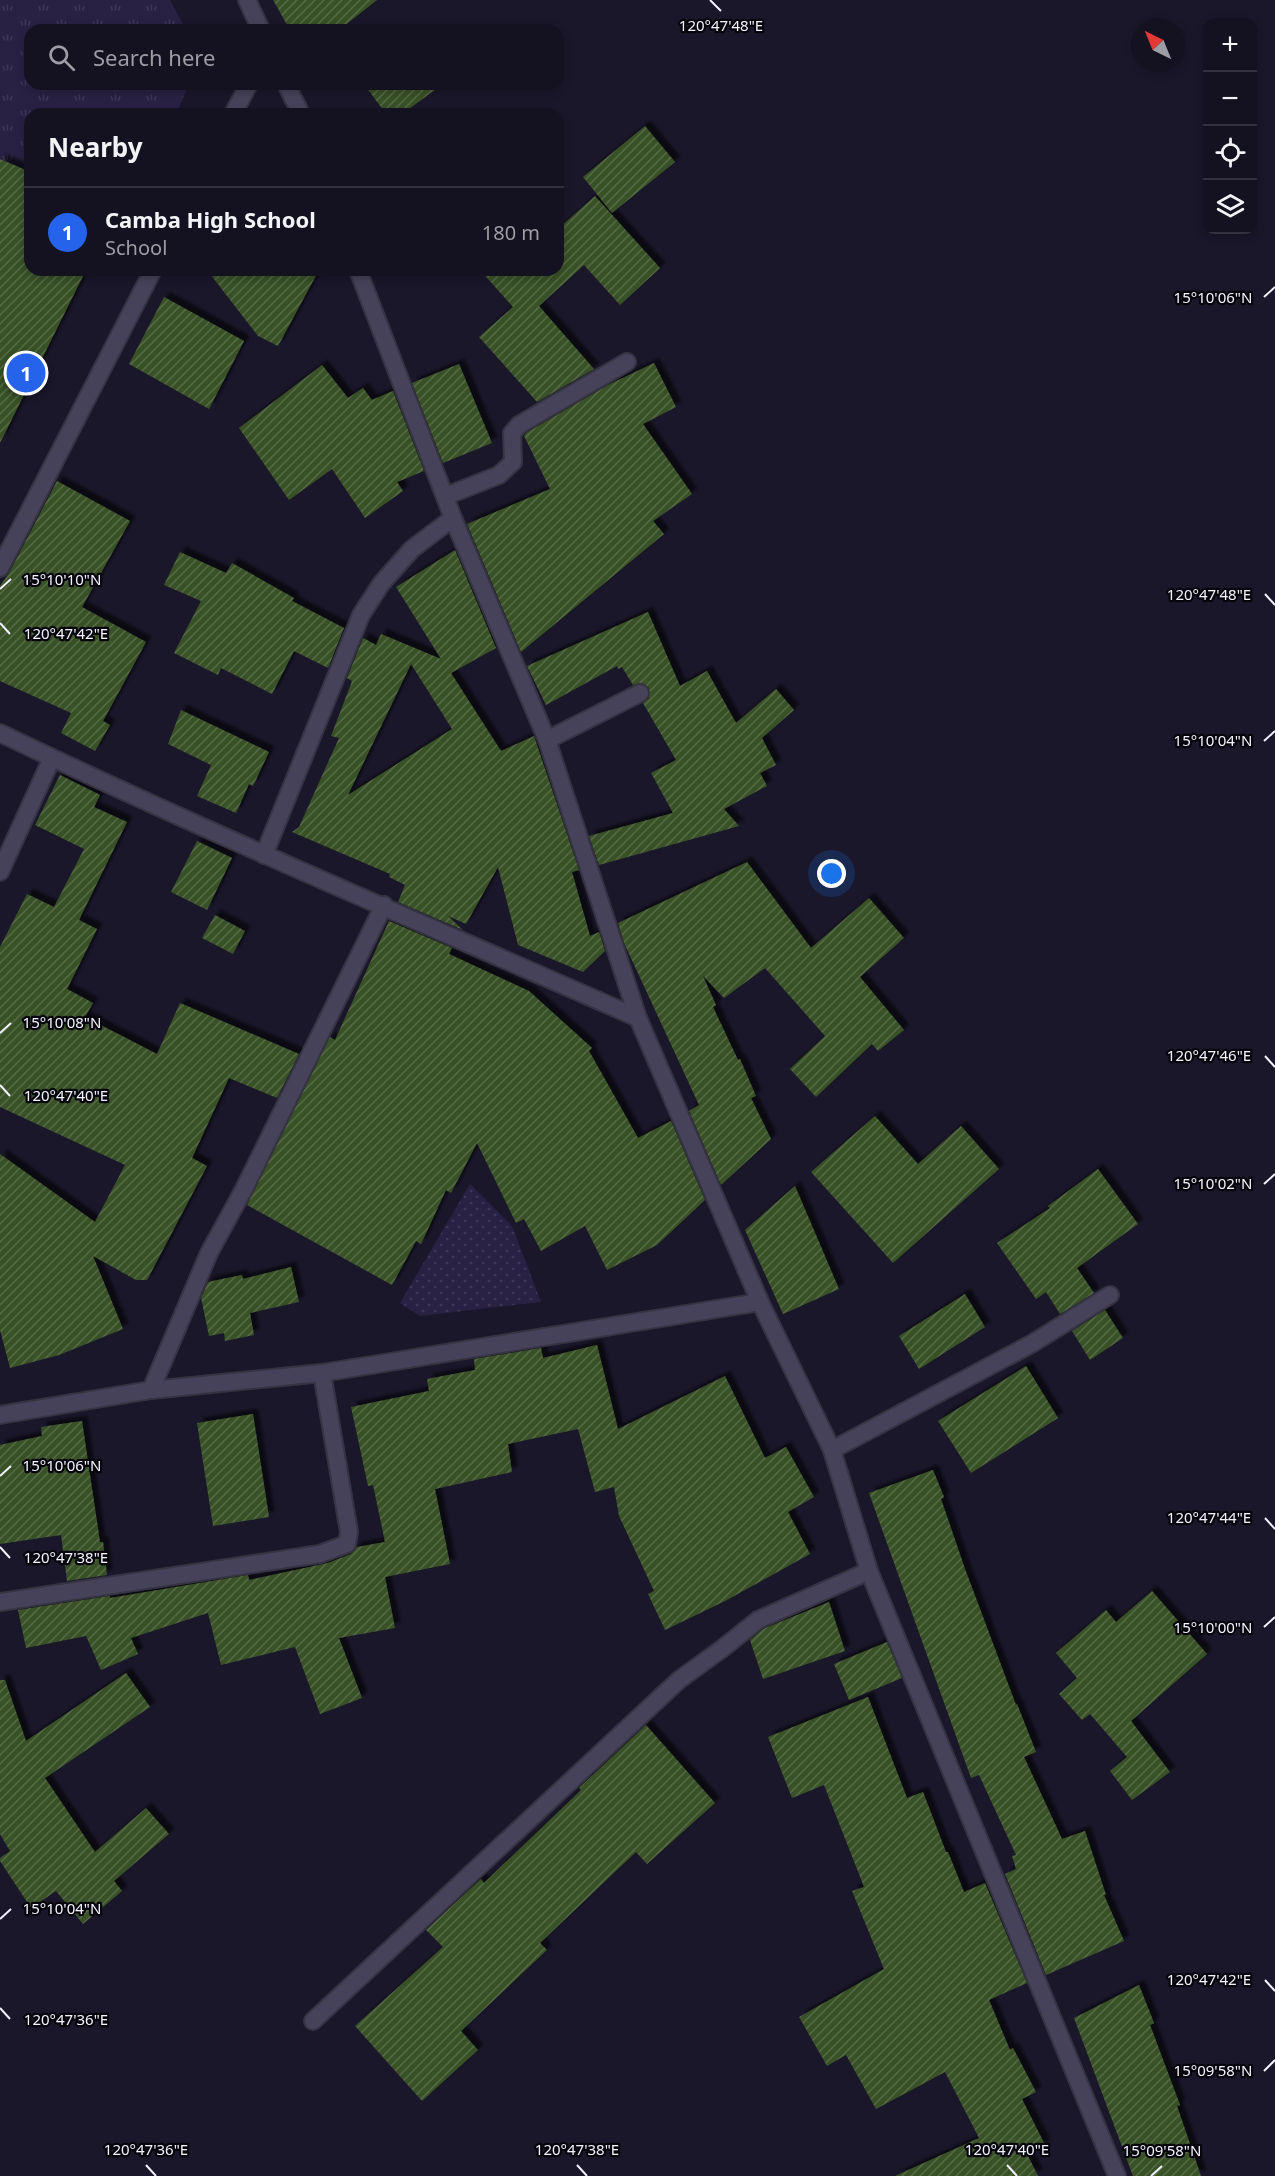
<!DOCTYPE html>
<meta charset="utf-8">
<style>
:root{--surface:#141120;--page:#211f2d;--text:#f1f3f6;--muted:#9d9da5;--line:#33313e;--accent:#2563eb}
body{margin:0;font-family:"Noto Sans",sans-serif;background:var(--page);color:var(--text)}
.controls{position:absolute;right:18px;top:18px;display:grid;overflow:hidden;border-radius:12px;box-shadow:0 3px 9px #0003}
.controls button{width:54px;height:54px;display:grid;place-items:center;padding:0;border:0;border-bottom:2px solid var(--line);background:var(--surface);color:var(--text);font:30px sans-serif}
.compass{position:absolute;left:1131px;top:18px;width:54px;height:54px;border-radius:50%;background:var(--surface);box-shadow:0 3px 9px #0003;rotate:317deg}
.you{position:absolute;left:832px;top:874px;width:21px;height:21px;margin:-15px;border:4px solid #fff;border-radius:50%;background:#1a73e8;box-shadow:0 0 0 9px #1a73e833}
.badge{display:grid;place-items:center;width:39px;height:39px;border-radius:50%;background:var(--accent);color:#fff;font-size:20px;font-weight:700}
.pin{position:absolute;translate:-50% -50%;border:3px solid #fff;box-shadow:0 2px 6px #0006}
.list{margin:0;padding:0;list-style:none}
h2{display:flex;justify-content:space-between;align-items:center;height:78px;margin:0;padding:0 24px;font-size:26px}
h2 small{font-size:20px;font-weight:400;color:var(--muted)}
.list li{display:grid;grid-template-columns:39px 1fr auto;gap:18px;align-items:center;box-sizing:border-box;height:90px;padding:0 24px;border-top:2px solid var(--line)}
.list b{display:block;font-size:22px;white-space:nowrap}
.list p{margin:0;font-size:20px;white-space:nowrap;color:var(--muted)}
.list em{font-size:20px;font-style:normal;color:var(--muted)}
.icon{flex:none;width:33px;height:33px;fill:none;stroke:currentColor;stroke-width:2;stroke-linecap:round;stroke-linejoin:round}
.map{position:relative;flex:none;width:1275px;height:2176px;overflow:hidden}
.search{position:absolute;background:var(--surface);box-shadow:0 3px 9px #0003;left:24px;top:24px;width:540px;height:66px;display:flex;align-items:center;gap:15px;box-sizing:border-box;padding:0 21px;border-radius:18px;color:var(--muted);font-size:22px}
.panel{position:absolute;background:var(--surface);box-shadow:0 3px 9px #0003;left:24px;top:108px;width:540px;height:168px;border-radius:18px}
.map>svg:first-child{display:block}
.grass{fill:url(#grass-tufts)}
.park{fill:url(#park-dots)}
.building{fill:url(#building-hatch);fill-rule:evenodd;filter:url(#shadow)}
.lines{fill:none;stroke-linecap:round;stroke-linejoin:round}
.minor-casing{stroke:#363342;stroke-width:20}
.tertiary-casing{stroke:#363342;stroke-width:20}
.minor{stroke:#464259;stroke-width:16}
.tertiary{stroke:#464259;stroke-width:16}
.ticks{fill:none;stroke:#f4f2fe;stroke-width:2}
.ticks-label{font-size:15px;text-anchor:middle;fill:#f4f2fe;stroke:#06050c;stroke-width:4.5;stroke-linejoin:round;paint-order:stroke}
</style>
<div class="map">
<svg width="1275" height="2176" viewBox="0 0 1275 2176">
<defs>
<pattern id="grass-tufts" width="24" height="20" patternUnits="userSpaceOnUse" patternTransform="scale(1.5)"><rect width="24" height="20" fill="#292144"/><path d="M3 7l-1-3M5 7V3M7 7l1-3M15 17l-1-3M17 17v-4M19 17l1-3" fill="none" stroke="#3e3757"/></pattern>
<pattern id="park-dots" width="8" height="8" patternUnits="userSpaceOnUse" patternTransform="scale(1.5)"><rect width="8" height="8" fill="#292144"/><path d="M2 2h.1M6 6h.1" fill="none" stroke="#3e3757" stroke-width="1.8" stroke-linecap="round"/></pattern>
<pattern id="building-hatch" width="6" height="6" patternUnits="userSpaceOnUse" patternTransform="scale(1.5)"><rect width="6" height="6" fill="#395126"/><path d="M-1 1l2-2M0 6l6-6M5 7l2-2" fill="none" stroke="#566a47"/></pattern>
<filter id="shadow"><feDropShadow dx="5.5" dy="-5.5" stdDeviation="1.5" flood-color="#0009"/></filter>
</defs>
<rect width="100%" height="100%" fill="#1b172b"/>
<!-- grass -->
<path class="grass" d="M 0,0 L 170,0 L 186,30 L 30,30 L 30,84 L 189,84 L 176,114 L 30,114 L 30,172 L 0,159 Z"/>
<!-- park -->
<path class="park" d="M 470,1184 L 512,1226 L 541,1302 L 420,1316 L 400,1303 Z"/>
<!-- building -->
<g class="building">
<path d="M 273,0 L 377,0 L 339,30 L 290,30 Z"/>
<path d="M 364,84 L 443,84 L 402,114 L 386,114 Z"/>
<path d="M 645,126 L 675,162 L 612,213 L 583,177 Z"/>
<path d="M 0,159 L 30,172 L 30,270 L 86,270 L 0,443 Z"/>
<path d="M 595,196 L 660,268 L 620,305 L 584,265 L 539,306 L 594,369 L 537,402 L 479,337 L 513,307 L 480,270 L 558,270 L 558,229 Z"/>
<path d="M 207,270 L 319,270 L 278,346 L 258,336 Z"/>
<path d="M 164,297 L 244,341 L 209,409 L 129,364 Z"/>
<path d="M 654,363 L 676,407 L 643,424 L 692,494 L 653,521 L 664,534 L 521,652 L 467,524 L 550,489 L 524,436 L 526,433 L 608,385 Z"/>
<path d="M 459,364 L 492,443 L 443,463 L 412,383 Z"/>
<path d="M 322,365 L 348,398 L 363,388 L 372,400 L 393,391 L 424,471 L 397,482 L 403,491 L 365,518 L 332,469 L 289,500 L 239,428 Z"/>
<path d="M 57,481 L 130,521 L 82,607 L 146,642 L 103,721 L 110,725 L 95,751 L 61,733 L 71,713 L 0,681 L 0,586 L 9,573 Z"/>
<path d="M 455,550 L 496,648 L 451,673 L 501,751 L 534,736 L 579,870 L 572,872 L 590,936 L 599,932 L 605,951 L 583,972 L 518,945 L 498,867 L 466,924 L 448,916 L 463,930 L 398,902 L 405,885 L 389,877 L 390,874 L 292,832 L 299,827 L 339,738 L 331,736 L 352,681 L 347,678 L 363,638 L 376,645 L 381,634 L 441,659 L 396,587 ZM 411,664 L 452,729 L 348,795 Z"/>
<path d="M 180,552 L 226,573 L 232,563 L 294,598 L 292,601 L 344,628 L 328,668 L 294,651 L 272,694 L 221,668 L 218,675 L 174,653 L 201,601 L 164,585 Z"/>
<path d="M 648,612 L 680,686 L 707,671 L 736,723 L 776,689 L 794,710 L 762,738 L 776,765 L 760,773 L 767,786 L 724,809 L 739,826 L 599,865 L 589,836 L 673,813 L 651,773 L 676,760 L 643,703 L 649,698 L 649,688 L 641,683 L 633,685 L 622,667 L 618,669 L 617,666 L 546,705 L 527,666 Z"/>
<path d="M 181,710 L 269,752 L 253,786 L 249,784 L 236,813 L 197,796 L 211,765 L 168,744 Z"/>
<path d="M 60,775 L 100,795 L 94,807 L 127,822 L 79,920 L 97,929 L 67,989 L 93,1003 L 85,1017 L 157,1054 L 180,1003 L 299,1054 L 277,1098 L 229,1078 L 192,1158 L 207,1166 L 147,1280 L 136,1280 L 93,1256 L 123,1329 L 59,1355 L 10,1368 L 0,1330 L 0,1154 L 95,1222 L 125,1165 L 0,1107 L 0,947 L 27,894 L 54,907 L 84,849 L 35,825 Z"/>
<path d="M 197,841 L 232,858 L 207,910 L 171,892 Z"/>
<path d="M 747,862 L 811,948 L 869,898 L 904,938 L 860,977 L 904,1030 L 878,1051 L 872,1044 L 816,1097 L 790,1069 L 825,1036 L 765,968 L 724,998 L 703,976 L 716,1005 L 713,1007 L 738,1060 L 740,1059 L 756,1096 L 751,1098 L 771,1139 L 721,1185 L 689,1111 L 699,1105 L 624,943 L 618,923 Z"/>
<path d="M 215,915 L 245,931 L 233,954 L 202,938 Z"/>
<path d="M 389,921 L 452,948 L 449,954 L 529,991 L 592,1048 L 589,1051 L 638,1138 L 671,1121 L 705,1200 L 657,1245 L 607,1270 L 585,1226 L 541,1251 L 524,1219 L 516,1223 L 477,1143 L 451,1193 L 446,1190 L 421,1244 L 416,1241 L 392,1285 L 247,1205 L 330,1037 L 335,1040 Z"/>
<path d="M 875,1116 L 918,1164 L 961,1126 L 999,1169 L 893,1263 L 811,1172 Z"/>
<path d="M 1098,1169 L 1138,1224 L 1077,1268 L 1094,1293 L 1060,1314 L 1046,1292 L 1036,1299 L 997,1243 L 1050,1208 L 1048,1206 Z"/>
<path d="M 795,1186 L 839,1289 L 783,1314 L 745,1230 Z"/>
<path d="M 291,1267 L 299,1302 L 250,1313 L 254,1335 L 225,1341 L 224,1333 L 209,1336 L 201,1298 L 208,1282 L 242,1275 L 243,1279 Z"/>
<path d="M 965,1294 L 985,1327 L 919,1369 L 899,1336 Z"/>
<path d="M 1105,1310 L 1123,1338 L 1090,1360 L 1072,1331 Z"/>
<path d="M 597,1345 L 618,1429 L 725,1376 L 765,1458 L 786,1447 L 814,1497 L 788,1512 L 810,1554 L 725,1601 L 665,1630 L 648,1594 L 654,1591 L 619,1516 L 614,1487 L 595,1492 L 578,1429 L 508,1444 L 512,1472 L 435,1489 L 450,1564 L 385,1577 L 395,1628 L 339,1638 L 362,1698 L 320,1714 L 295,1647 L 221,1665 L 208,1613 L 131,1638 L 138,1654 L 101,1670 L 86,1636 L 26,1648 L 18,1610 L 110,1596 L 110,1598 L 248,1575 L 249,1580 L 328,1563 L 351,1554 L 357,1547 L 385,1542 L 373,1485 L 368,1486 L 351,1407 L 429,1391 L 427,1379 L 475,1370 L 474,1359 L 541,1348 L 543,1358 Z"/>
<path d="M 1026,1366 L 1058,1418 L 971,1473 L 938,1421 Z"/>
<path d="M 253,1414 L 269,1517 L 213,1526 L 197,1423 Z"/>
<path d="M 82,1421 L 100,1542 L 103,1542 L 107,1575 L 67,1581 L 61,1535 L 0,1544 L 0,1445 L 42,1436 L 41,1427 Z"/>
<path d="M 933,1470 L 944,1497 L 941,1499 L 965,1569 L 1016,1705 L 1017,1704 L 1036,1752 L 1024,1757 L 1062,1839 L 1085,1831 L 1106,1895 L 1104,1895 L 1124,1941 L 1046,1975 L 1005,1874 L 1016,1869 L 1012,1856 L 1016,1855 L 979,1775 L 971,1778 L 869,1493 Z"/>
<path d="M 1152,1591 L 1207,1654 L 1131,1721 L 1170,1772 L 1132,1800 L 1110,1771 L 1127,1757 L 1090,1714 L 1082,1720 L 1059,1694 L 1077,1678 L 1056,1653 L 1106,1610 L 1116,1622 Z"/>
<path d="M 829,1602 L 845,1651 L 763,1679 L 750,1640 L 763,1629 Z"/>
<path d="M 887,1642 L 902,1678 L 849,1700 L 834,1664 Z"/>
<path d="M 126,1673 L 150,1707 L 45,1778 L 95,1852 L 146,1808 L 169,1834 L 114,1881 L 122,1891 L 83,1924 L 56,1891 L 31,1908 L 0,1861 L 0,1858 L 10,1851 L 0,1834 L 0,1680 L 5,1680 L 26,1741 Z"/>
<path d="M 868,1697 L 907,1798 L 923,1792 L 946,1852 L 948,1852 L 964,1892 L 985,1883 L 1027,1983 L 989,2000 L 1010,2050 L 1013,2048 L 1036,2092 L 1022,2099 L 1045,2145 L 1027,2154 L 1038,2176 L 895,2176 L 979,2138 L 945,2072 L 876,2109 L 846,2055 L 827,2066 L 799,2017 L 884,1969 L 852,1891 L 864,1887 L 824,1785 L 792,1798 L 768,1737 Z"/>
<path d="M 646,1725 L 715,1803 L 647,1864 L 636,1852 L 540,1943 L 547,1950 L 461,2031 L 478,2050 L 422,2101 L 355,2026 L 443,1947 L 426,1930 L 481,1879 L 484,1883 L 581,1790 L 579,1788 Z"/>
<path d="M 1139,1985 L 1154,2023 L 1150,2025 L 1180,2105 L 1177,2106 L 1201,2176 L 1133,2176 L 1074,2018 Z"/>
</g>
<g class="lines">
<defs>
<g id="minor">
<path d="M 233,114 L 249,84"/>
<path d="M 446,496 L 499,475 L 513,462 L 512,433 L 519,425 L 627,362"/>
<path d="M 0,568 L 153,270"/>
<path d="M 0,733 C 210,834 425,924 638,1018"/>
<path d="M 547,740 L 640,693"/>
<path d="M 264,855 L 361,615 L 381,584 L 412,549 L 453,518"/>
<path d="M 0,872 L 52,758"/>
<path d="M 151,1390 L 209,1253 L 244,1189 L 384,905"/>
<path d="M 0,1415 L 151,1390 L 322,1373 L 760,1302"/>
<path d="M 832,1450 L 1033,1343 L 1110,1295"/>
<path d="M 0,1602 L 320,1554 L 347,1544 L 349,1532 L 322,1373"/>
<path d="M 313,2021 L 679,1680 L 723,1648 L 758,1620 L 869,1571"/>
</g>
<g id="tertiary">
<path d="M 247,0 L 261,30"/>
<path d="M 286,84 L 301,114"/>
<path d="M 358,270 L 453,518 L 547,740 L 638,1018 L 760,1302 L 832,1450 L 869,1571 L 1117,2176"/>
</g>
</defs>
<!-- minor casing -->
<use href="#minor" class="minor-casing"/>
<!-- tertiary casing -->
<use href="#tertiary" class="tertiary-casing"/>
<!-- minor -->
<use href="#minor" class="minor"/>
<!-- tertiary -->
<use href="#tertiary" class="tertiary"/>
</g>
<!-- ticks -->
<path class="ticks" d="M 710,0 L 721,11M 1264,297 L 1275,287M 0,589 L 11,579M 1265,594 L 1275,605M 0,623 L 10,634M 1264,741 L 1275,731M 0,1033 L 11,1023M 1265,1056 L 1275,1067M 0,1085 L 10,1096M 1264,1184 L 1275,1174M 0,1476 L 11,1466M 1265,1518 L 1275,1529M 0,1547 L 10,1558M 1264,1627 L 1275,1617M 0,1919 L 11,1909M 1265,1980 L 1275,1991M 0,2008 L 10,2019M 1264,2071 L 1275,2060M 146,2165 L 156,2176M 577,2165 L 587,2176M 1007,2165 L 1017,2176M 1151,2176 L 1162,2166"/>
<g class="ticks-label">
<text x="721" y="31">120°47'48"E</text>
<text x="1213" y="303">15°10'06"N</text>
<text x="62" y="585">15°10'10"N</text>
<text x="1209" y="600">120°47'48"E</text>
<text x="66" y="639">120°47'42"E</text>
<text x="1213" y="746">15°10'04"N</text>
<text x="62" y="1028">15°10'08"N</text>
<text x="1209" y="1061">120°47'46"E</text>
<text x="66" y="1101">120°47'40"E</text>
<text x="1213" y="1189">15°10'02"N</text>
<text x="62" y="1471">15°10'06"N</text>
<text x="1209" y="1523">120°47'44"E</text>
<text x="66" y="1563">120°47'38"E</text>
<text x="1213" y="1633">15°10'00"N</text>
<text x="62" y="1914">15°10'04"N</text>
<text x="1209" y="1985">120°47'42"E</text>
<text x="66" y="2025">120°47'36"E</text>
<text x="1213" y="2076">15°09'58"N</text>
<text x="146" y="2155">120°47'36"E</text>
<text x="577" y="2155">120°47'38"E</text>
<text x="1007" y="2155">120°47'40"E</text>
<text x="1162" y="2156">15°09'58"N</text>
</g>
</svg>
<div class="controls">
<button>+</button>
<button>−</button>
<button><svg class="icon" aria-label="locate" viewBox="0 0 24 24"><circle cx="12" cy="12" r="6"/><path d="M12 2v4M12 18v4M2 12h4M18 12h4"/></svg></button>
<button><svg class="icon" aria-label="layers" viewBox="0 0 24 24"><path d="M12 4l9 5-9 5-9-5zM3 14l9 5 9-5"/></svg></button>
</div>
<svg class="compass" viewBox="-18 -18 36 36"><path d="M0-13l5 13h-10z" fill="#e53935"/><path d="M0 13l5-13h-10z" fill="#9d9da5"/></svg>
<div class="you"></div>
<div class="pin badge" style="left:26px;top:373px">1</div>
<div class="search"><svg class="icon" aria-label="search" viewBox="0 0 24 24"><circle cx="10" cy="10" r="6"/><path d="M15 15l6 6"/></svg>Search here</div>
<section class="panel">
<h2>Nearby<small></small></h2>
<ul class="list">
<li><span class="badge">1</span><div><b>Camba High School</b><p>School</p></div><em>180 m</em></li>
</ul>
</section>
</div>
